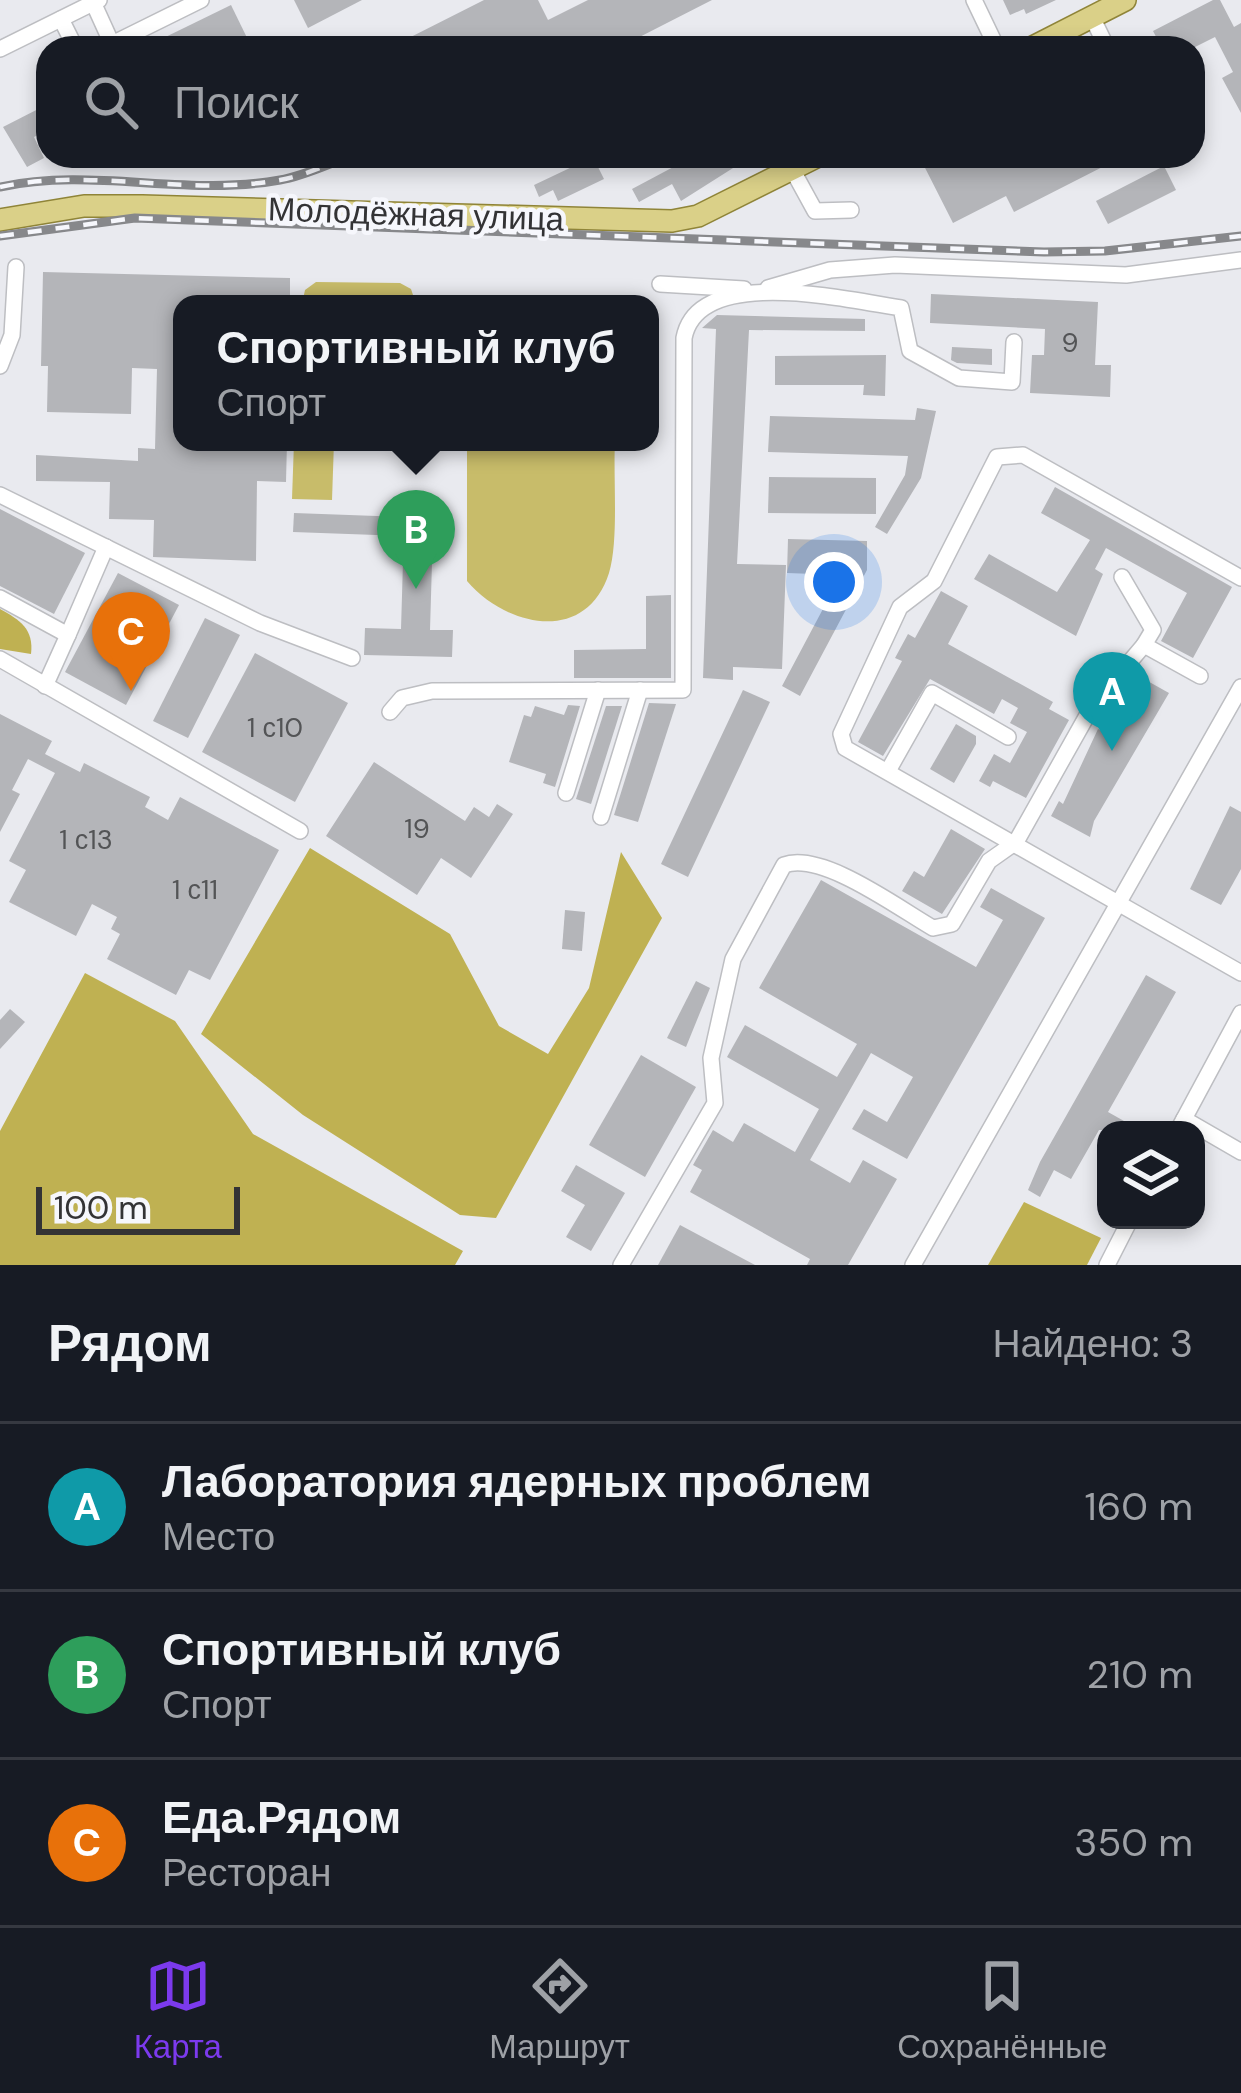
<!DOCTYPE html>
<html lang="ru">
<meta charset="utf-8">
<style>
:root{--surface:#171b24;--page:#20242c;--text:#f1f3f6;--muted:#9ea1a6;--line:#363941;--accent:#7c3aed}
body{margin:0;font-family:"DM Sans",sans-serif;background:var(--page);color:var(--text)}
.controls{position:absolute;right:36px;bottom:36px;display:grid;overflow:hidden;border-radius:24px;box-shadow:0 6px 18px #0003}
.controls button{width:108px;height:108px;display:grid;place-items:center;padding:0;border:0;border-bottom:3px solid var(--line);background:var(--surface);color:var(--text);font:60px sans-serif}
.scale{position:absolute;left:36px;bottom:30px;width:204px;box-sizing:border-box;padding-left:12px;border:6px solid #333335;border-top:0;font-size:33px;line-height:42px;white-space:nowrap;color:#333335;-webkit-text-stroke:9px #f6f7fc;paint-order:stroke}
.you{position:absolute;left:834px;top:582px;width:42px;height:42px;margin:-30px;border:9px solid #fff;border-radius:50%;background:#1a73e8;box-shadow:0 0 0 18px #1a73e833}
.badge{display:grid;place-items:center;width:78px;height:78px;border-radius:50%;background:var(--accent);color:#fff;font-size:39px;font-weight:700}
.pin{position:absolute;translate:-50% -99px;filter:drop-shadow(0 3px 6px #0008)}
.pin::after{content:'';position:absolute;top:63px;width:42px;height:36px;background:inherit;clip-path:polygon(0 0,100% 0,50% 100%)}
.popup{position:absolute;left:173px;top:295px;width:486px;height:156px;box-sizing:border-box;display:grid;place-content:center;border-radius:24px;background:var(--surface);filter:drop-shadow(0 3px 9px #0005);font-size:39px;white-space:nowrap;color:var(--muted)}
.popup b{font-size:45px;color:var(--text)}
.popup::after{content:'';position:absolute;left:50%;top:100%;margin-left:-24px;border:24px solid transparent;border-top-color:var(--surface)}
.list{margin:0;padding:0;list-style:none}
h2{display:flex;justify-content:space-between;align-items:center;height:156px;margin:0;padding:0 48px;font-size:51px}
h2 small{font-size:39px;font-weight:400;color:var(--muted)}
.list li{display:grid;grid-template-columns:78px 1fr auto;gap:36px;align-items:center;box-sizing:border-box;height:168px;padding:0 48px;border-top:3px solid var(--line)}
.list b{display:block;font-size:45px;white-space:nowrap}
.list p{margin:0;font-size:39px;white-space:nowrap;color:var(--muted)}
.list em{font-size:39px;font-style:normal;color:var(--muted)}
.icon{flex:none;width:66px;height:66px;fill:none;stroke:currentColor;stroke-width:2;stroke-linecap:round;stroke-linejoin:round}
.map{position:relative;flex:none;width:1241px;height:1265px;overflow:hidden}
.search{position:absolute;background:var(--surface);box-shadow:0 6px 18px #0003;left:36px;right:36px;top:36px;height:132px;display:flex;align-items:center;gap:30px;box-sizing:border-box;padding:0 42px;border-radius:36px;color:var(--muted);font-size:45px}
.sheet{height:660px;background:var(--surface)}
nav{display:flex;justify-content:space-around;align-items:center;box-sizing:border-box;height:168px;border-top:3px solid var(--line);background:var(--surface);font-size:33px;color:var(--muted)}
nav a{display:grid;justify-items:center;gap:6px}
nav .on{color:var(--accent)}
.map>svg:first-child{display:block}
.green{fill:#c8bc6a}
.forest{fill:#bfb152}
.building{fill:#b4b5b9}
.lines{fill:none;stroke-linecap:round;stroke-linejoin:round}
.minor-casing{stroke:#bdbec2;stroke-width:18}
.major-casing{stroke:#8f8438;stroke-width:24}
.minor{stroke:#fff;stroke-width:15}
.major{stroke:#dad088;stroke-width:21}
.rail-casing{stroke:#87888b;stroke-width:9}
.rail{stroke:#f6f7fc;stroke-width:4.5;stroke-dasharray:14;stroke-linecap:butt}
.labels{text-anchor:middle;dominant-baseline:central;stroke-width:9;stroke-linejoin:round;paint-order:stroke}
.number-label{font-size:27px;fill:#535456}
.street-label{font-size:33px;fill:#333335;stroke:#f6f7fc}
</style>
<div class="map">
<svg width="1241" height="1265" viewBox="0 0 1241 1265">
<rect width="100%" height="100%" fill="#e9eaef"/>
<!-- green -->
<g class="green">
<path d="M 316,282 L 400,283 L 411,289 L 416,304 L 302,304 L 305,290 Z"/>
<path d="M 294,442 L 334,442 L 332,500 L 292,499 Z"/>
<path d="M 467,442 L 615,442 C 613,478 619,540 609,573 C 586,645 506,627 467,581 Z"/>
</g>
<!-- forest -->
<g class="forest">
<path d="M 0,609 C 20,620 34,629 31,654 L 0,649 Z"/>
<path d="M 310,848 L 450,934 L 499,1026 L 548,1054 L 589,988 L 621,852 L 662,918 L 496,1218 L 460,1215 L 303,1115 L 201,1034 Z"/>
<path d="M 85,973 L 175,1021 L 253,1134 L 463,1251 L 455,1265 L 0,1265 L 0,1131 Z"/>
<path d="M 1024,1202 L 1101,1238 L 1087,1265 L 988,1265 Z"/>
</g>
<!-- building -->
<g class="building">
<path d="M 294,0 L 362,0 L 308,28 Z"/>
<path d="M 484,0 L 538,0 L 548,20 L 588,0 L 712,0 L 618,48 L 389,48 Z"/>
<path d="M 1003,0 L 1056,0 L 1026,14 L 1024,9 L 1010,15 Z"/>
<path d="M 1213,0 L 1220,0 L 1234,27 L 1241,23 L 1241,113 L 1222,78 L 1233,72 L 1215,37 L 1193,48 L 1162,48 L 1153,31 Z"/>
<path d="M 231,5 L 252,48 L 143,48 Z"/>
<path d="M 48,104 L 48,130 L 34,137 L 44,158 L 27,167 L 3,127 Z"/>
<path d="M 694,156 L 752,156 L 681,201 L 672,184 L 639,202 L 632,189 Z"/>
<path d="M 919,156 L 1124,156 L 1014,212 L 1006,196 L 953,223 Z"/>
<path d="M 593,157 L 604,179 L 558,201 L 553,190 L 539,197 L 534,185 Z"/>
<path d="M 1164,166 L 1176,190 L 1108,224 L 1096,201 Z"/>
<path d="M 43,272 L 290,278 L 290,304 L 182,304 L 182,442 L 287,442 L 286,482 L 257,481 L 256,561 L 153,557 L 154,520 L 109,519 L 110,482 L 36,481 L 36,455 L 138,461 L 138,448 L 155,449 L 157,369 L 132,368 L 131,414 L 47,412 L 48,366 L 41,366 Z"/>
<path d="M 931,294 L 1098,302 L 1095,365 L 1111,365 L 1110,397 L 1030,393 L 1032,355 L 1044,355 L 1045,329 L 930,323 Z"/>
<path d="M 717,315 L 865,319 L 865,331 L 749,330 L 737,564 L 786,565 L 782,669 L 733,667 L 733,680 L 703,678 L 716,329 L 702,328 Z"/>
<path d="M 952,347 L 992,349 L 992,365 L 957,363 L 951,360 Z"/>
<path d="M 886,355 L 885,396 L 863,395 L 864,385 L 775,385 L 775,356 Z"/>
<path d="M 917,408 L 936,411 L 921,478 L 887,534 L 875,527 L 905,475 L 908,456 L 768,452 L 770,416 L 915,420 Z"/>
<path d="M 769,477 L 876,478 L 876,514 L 768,513 Z"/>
<path d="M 1055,487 L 1232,587 L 1193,658 L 1161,641 L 1187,593 L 1106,548 L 1095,569 L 1103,574 L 1076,636 L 974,579 L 989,554 L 1057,592 L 1090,540 L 1041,513 Z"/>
<path d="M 0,509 L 85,553 L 54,614 L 0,586 Z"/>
<path d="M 294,513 L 404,517 L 404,536 L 293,532 Z"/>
<path d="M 404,528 L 433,529 L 430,630 L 453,630 L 452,657 L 364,655 L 365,628 L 401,629 Z"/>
<path d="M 788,539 L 867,541 L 867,570 L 800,696 L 782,686 L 841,575 L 787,573 Z"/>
<path d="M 118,573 L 179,605 L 126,705 L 65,672 Z"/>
<path d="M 941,591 L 968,606 L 948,644 L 1053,702 L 1049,709 L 1069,720 L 1026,798 L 993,781 L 990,787 L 979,781 L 994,754 L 1010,763 L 1027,732 L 1010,723 L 1018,708 L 1002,699 L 994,714 L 930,679 L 883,756 L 858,742 L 902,661 L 895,658 L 908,634 L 915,638 Z"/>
<path d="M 671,595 L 671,678 L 574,678 L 574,650 L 646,649 L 646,596 Z"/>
<path d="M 205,618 L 240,635 L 188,738 L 153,721 Z"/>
<path d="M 255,653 L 348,703 L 295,802 L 202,752 Z"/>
<path d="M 1135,674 L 1169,693 L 1094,821 L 1090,837 L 1051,816 L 1059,801 L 1063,804 L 1098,729 L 1103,732 Z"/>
<path d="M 743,690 L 770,702 L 688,877 L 661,864 Z"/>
<path d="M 649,703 L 676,704 L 638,822 L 614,815 Z"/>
<path d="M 568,705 L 580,706 L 555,787 L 543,783 L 546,774 L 509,762 L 524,715 L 531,717 L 535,706 L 564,715 Z"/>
<path d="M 606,706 L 622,706 L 591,804 L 576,799 Z"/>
<path d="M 0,714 L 52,741 L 45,754 L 80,772 L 84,763 L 150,797 L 145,807 L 168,820 L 180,797 L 279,850 L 210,980 L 189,970 L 176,995 L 107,959 L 120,934 L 111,929 L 117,917 L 92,904 L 76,936 L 9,902 L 26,870 L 9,861 L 55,773 L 28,759 L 12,790 L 20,794 L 0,832 Z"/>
<path d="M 956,724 L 976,736 L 976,744 L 954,783 L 930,769 Z"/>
<path d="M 374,762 L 465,821 L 474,807 L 489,817 L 497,804 L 513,814 L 471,878 L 441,858 L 417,895 L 326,836 Z"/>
<path d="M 1230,806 L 1241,812 L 1241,869 L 1221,905 L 1190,889 Z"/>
<path d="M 951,829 L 985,849 L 942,914 L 902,891 L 914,871 L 924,877 Z"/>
<path d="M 821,880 L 976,967 L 1003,920 L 980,907 L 991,888 L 1045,918 L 907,1159 L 852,1129 L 864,1109 L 887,1122 L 913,1077 L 871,1053 L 810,1160 L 850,1183 L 863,1160 L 897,1179 L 848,1265 L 807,1265 L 810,1259 L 690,1192 L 702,1170 L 693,1165 L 713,1130 L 733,1142 L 744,1123 L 795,1152 L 819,1109 L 727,1057 L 745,1025 L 837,1077 L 857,1044 L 759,988 Z"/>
<path d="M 565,910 L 585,912 L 582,951 L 562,949 Z"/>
<path d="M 1146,975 L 1176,992 L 1108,1112 L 1140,1130 L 1099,1130 L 1071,1179 L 1054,1170 L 1040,1197 L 1028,1190 L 1040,1162 Z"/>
<path d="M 696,981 L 710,988 L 686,1047 L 667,1038 Z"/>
<path d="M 10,1009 L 25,1022 L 0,1049 L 0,1020 Z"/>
<path d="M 641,1055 L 696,1087 L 645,1177 L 589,1145 Z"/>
<path d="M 576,1165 L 625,1193 L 591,1251 L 566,1237 L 585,1205 L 561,1191 Z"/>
<path d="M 680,1225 L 755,1265 L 658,1265 Z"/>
</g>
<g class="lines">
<defs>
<g id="minor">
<path d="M 92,0 L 112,44 L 201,0"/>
<path d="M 974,0 L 997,48"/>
<path d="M 1092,17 L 1107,48"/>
<path d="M 61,19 L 74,45"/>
<path d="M 0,49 L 99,0"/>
<path d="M 792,169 L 815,211 L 851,210"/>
<path d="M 660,284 L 744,289"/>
<path d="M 768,288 L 830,270 L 895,265 L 1126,275 L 1241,260"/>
<path d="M 0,366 L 12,335 L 16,267"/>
<path d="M 0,495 L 260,623 L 352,658"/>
<path d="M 1122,577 L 1153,630 L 1144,645 L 1200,676"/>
<path d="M 1241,578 L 1023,455 L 997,457 L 934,581 L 900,607 L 841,734 L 845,748 L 1241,973"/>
<path d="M 0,598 L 68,635 L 45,686"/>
<path d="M 68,635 L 106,547"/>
<path d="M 0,659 L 300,831"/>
<path d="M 390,712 L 402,698 L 432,691 L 683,690 L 684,338 C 698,264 848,300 901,308 L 910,351 L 959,378 L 1012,382 L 1014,342"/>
<path d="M 888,771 L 932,693 L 1008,737"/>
<path d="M 566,793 L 598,690"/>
<path d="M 601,817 L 640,690"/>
<path d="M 1016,842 L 1093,705 L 1144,645"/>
<path d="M 1184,1119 L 1241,1152"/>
<path d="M 1178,1130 L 1241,1013"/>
<path d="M 621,1265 L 715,1103 L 711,1058 L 733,959 L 784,865 C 822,851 898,908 933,928 L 952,924 L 989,861 L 1016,842"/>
<path d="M 913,1265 L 1241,687"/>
<path d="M 1107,1265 L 1130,1220"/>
</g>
<g id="major">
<path d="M 1031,48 L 1125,0"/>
<path d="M 0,220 L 84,206 L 142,206 L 672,221 L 698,216 L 818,156"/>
</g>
</defs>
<!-- minor casing -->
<use href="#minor" class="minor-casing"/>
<!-- major casing -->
<use href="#major" class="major-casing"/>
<!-- minor -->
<use href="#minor" class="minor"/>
<!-- major -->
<use href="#major" class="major"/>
<defs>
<g id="rail">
<path d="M 0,187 C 92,167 187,197 280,180 C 304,176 328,164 351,156"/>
<path d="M 0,236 L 135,218 L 1044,252 L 1105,251 L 1241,236"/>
</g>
</defs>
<!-- rail casing -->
<use href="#rail" class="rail-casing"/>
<!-- rail -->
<use href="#rail" class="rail"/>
</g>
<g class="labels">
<!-- number labels -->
<g class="number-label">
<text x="1070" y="342">9</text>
<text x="275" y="727">1 с10</text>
<text x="417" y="828">19</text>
<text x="86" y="839">1 с13</text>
<text x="195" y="889">1 с11</text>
</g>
<!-- street labels -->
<g class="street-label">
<text transform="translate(416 214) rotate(2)">Молодёжная улица</text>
</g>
</g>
</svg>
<div class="controls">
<button><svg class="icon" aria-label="layers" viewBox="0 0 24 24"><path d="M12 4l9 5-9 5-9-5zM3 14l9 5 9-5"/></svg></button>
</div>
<div class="scale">100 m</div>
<div class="you"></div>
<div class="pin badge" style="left:1112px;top:751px;background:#0f9aa8">A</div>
<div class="pin badge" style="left:416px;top:589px;background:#2e9e5b">B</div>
<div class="popup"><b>Спортивный клуб</b>Спорт</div>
<div class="pin badge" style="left:131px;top:691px;background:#e8710a">C</div>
<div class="search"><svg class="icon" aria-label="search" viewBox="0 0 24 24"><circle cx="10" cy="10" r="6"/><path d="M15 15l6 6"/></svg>Поиск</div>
</div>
<section class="sheet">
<h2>Рядом<small>Найдено: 3</small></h2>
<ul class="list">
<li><span class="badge" style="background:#0f9aa8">A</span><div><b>Лаборатория ядерных проблем</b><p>Место</p></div><em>160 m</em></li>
<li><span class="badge" style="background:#2e9e5b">B</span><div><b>Спортивный клуб</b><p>Спорт</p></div><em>210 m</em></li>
<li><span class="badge" style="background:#e8710a">C</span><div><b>Еда.Рядом</b><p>Ресторан</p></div><em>350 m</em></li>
</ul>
</section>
<nav>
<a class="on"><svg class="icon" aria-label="map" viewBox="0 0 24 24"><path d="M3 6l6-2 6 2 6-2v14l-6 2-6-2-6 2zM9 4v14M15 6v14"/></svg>Карта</a>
<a><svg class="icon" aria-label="directions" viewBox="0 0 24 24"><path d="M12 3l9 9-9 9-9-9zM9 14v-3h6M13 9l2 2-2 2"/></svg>Маршрут</a>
<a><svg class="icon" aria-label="saved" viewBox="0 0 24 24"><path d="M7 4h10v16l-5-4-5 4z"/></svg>Сохранённые</a>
</nav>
